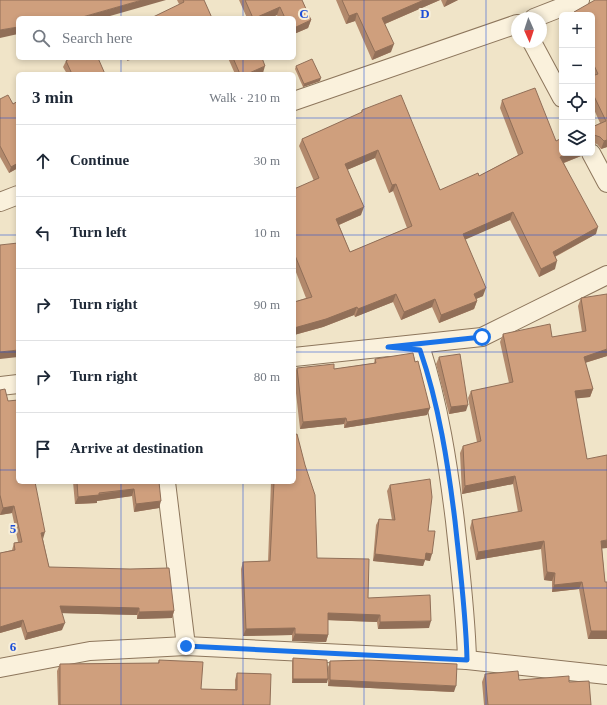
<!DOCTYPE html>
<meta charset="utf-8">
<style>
:root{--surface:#fff;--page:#f2f2f3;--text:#1f2937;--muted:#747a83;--line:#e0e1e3}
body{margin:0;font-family:Georgia,serif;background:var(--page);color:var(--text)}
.controls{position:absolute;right:12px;top:12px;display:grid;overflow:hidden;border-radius:6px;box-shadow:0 2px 6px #0003}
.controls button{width:36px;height:36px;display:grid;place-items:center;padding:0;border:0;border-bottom:1px solid var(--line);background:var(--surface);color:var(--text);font:20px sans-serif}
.compass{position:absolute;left:511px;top:12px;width:36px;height:36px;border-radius:50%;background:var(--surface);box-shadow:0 2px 6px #0003;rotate:177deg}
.stop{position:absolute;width:12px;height:12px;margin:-9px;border:3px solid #1a73e8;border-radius:50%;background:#fff}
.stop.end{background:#1a73e8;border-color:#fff;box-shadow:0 1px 4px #0008}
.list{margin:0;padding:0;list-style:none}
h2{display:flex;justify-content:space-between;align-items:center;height:52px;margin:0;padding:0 16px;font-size:17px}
h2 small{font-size:13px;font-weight:400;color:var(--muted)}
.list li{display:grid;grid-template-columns:26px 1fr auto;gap:12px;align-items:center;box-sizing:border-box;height:72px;padding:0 16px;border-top:1px solid var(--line)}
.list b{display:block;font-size:15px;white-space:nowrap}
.list em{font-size:13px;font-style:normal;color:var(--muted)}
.icon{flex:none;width:22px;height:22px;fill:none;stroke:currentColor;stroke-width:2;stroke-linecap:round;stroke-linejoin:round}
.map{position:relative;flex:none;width:607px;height:705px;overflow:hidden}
.search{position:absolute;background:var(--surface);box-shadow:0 2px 6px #0003;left:16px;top:16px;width:280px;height:44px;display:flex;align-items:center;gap:10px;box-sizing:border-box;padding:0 14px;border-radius:6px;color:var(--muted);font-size:15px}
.panel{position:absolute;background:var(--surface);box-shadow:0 2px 6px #0003;left:16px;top:72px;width:280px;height:412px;border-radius:6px}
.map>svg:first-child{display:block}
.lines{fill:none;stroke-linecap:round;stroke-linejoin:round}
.minor-casing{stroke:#8d765c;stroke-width:20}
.minor{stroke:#faf1dc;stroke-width:18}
.wall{fill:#b2896c;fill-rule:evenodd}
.shaded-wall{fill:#916f58}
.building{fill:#cf9f7d;stroke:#916f58;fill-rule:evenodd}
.route{stroke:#1a73e8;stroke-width:5}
.grid{fill:none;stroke:#1d4ed8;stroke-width:1;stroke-opacity:0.55}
.grid-label{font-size:13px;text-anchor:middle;font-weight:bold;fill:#1d4ed8;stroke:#f7eed8;stroke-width:4;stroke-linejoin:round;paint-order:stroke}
</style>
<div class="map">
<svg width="607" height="705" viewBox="0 0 607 705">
<rect width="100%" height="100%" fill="#f0e4c8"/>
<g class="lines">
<defs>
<g id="minor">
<path d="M 534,18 L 580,0"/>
<path d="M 532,42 L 562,98"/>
<path d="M 294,101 L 517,24"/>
<path d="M 591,153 L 607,183"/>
<path d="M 0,202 L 18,195"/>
<path d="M 388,347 L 421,349 C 439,405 448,464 455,521 C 460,568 466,614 467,660"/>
<path d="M 294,357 L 482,337 L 607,275"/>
<path d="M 0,386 L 18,384"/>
<path d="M 166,482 L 186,646"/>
<path d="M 0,668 L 90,651 L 186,646 L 467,660 L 607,675"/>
</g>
</defs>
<!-- minor casing -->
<use href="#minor" class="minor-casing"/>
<!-- minor -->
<use href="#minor" class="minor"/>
</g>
<!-- wall -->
<g class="wall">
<path d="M 177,0 L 204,0 L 179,4 Z"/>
<path d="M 239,0 L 304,0 L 302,0 L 311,20 L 308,28 L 294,34 L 294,18 L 278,18 L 277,15 L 270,18 L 247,18 Z"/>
<path d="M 336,0 L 440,0 L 385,24 L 391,52 L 372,60 L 355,21 L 346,24 Z"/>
<path d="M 441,0 L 458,0 L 444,7 Z"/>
<path d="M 607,0 L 607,147 L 601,149 L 597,144 L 592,143 L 592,127 L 600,123 L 592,105 L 592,76 L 593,76 L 592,75 L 592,15 L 573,15 L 574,12 Z"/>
<path d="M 228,58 L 262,58 L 263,73 L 260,74 L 235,74 Z"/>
<path d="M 66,61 L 105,74 L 67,74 L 63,67 Z"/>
<path d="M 296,66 L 320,81 L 303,87 L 295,69 Z"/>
<path d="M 0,99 L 13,104 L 18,101 L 18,168 L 9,173 L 0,157 Z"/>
<path d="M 502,100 L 556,141 L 562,153 L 582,153 L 581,156 L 564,163 L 596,234 L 555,257 L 555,269 L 539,277 L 510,220 L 465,239 L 483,296 L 476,299 L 477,301 L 474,309 L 439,323 L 432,307 L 401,320 L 393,302 L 355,317 L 354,315 L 323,327 L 294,335 L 294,302 L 306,298 L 294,267 L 294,189 L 314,181 L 299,146 L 302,139 L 361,113 L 362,110 L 440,190 L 479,176 L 518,155 L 500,108 ZM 375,158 L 389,193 L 393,191 L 407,228 L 350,252 L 339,225 L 361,215 L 347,170 Z"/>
<path d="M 581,298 L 607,356 L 585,363 L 593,389 L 590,397 L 576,398 L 602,548 L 605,582 L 607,582 L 607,639 L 588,639 L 579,589 L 552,592 L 552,581 L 544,580 L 541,549 L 476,560 L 470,528 L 472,520 L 518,512 L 513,484 L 462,494 L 460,453 L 463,446 L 477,442 L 468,398 L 471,391 L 509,383 L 500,342 L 503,334 L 552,337 L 582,332 L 578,306 Z"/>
<path d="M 439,357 L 466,411 L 449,414 L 436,364 Z"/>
<path d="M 375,359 L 415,362 L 430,408 L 427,415 L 344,428 L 344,424 L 300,429 L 294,375 L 297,368 L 334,369 L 374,363 Z"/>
<path d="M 0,390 L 8,401 L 43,539 L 49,567 L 174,611 L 172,618 L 137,619 L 137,615 L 62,613 L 62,630 L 25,640 L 21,627 L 0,633 L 0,553 L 12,550 L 14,543 L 18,542 L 12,513 L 0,515 Z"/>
<path d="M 73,482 L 159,482 L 159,508 L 134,512 L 132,496 L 97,501 L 97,503 L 75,504 Z"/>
<path d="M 271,482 L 294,482 L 317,558 L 368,598 L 429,628 L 378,629 L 377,622 L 328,620 L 328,635 L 326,642 L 292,641 L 292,635 L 243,636 L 241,569 L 243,562 L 268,562 Z"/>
<path d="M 390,485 L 428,531 L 430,561 L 425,560 L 423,566 L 373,561 L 376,525 L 379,519 L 392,520 L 387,491 Z"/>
<path d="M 293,658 L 327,683 L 292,683 L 292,662 Z"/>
<path d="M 159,660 L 201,689 L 235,689 L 235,680 L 237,673 L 270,705 L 58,705 L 57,671 L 60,664 L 158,663 Z"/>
<path d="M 330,661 L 454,692 L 328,686 L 328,667 Z"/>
<path d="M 485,674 L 519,680 L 569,682 L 591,705 L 484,705 L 482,682 Z"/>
</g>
<!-- shaded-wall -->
<g class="shaded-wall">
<path d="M 142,0 L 166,0 L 103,18 L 79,18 Z"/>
<path d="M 424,0 L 440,0 L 380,26 L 382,18 Z"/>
<path d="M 447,0 L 458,0 L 444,7 Z"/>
<path d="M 280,7 L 277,15 L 270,18 L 255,18 Z"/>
<path d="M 357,13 L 355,21 L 346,24 L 349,16 Z"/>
<path d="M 311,20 L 308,28 L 294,34 L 294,28 Z"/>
<path d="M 18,27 L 18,34 L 0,38 L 0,30 Z"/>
<path d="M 394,44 L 391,52 L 372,60 L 375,52 Z"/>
<path d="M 128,58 L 136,58 L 127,61 Z"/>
<path d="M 265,66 L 263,73 L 260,74 L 247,74 Z"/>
<path d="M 321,78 L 320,81 L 303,87 L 304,84 Z"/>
<path d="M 607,140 L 607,147 L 601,149 L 604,141 Z"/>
<path d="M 378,150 L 375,158 L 342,172 L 345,164 Z"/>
<path d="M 571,153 L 582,153 L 581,156 L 558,165 L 560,157 Z"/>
<path d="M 18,163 L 18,168 L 9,173 L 11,167 Z"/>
<path d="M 396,184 L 393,191 L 389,193 L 392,185 Z"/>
<path d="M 364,207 L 361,215 L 334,227 L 336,219 Z"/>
<path d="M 513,212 L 510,220 L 460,242 L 463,234 Z"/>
<path d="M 598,227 L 596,234 L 550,259 L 553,252 Z"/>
<path d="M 557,261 L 555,269 L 539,277 L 541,269 Z"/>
<path d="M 486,288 L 483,296 L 471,301 L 474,294 Z"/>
<path d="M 396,294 L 393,302 L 355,317 L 358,309 Z"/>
<path d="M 435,299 L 432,307 L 401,320 L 404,312 Z"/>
<path d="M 477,301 L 474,309 L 439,323 L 441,315 Z"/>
<path d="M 357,307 L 354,315 L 323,327 L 294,335 L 294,328 Z"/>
<path d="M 607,349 L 607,356 L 581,364 L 584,357 Z"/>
<path d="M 18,350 L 18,357 L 0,359 L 0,352 Z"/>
<path d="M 593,389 L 590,397 L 572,399 L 575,391 Z"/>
<path d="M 468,405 L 466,411 L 449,414 L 451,407 Z"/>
<path d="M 430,408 L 427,415 L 344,428 L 347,422 Z"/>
<path d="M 346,418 L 344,424 L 300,429 L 303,422 Z"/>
<path d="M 515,476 L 513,484 L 462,494 L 465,486 Z"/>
<path d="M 134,489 L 132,496 L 97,501 L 97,503 L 75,504 L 78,497 Z"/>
<path d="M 161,501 L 159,508 L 134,512 L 136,504 Z"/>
<path d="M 14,506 L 12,513 L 0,515 L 3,508 Z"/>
<path d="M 45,532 L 43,539 L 41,533 Z"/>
<path d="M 607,540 L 607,548 L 598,549 L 601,541 Z"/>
<path d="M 544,541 L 541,549 L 476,560 L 478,552 Z"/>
<path d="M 426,553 L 432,554 L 430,561 L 425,560 L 423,566 L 373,561 L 375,554 Z"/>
<path d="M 547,572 L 555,573 L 552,581 L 544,580 Z"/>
<path d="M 582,582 L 579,589 L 552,592 L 554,585 Z"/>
<path d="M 60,606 L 139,608 L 137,615 L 58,613 Z"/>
<path d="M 174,611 L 172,618 L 137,619 L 139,612 Z"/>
<path d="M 328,613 L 380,615 L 377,622 L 325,620 Z"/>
<path d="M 23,620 L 21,627 L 0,633 L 0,627 Z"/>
<path d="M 431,621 L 429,628 L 378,629 L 380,622 Z"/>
<path d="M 65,623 L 62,630 L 25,640 L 27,633 Z"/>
<path d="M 295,628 L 292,635 L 243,636 L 246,629 Z"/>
<path d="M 591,631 L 607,631 L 607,639 L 588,639 Z"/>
<path d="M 295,634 L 328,635 L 326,642 L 292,641 Z"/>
<path d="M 293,679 L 328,679 L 327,683 L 292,683 Z"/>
<path d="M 330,680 L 456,686 L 454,692 L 328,686 Z"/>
</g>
<!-- building -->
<g class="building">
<path d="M 0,0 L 142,0 L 79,18 L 18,18 L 18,27 L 0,30 Z"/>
<path d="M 183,0 L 204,0 L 212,18 L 151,18 L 184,2 Z"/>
<path d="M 245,0 L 302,0 L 311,20 L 294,28 L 294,18 L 285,18 L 280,7 L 255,18 L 253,18 Z"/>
<path d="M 342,0 L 424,0 L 382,18 L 394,44 L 375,52 L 357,13 L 349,16 Z"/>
<path d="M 595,0 L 607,0 L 607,140 L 604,141 L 600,137 L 594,135 L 592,136 L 592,127 L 606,121 L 592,92 L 592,76 L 598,74 L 592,61 L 592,15 L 576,15 L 574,12 Z"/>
<path d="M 71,58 L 98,58 L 105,74 L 72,74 L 66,61 Z"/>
<path d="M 233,58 L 262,58 L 265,66 L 247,74 L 240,74 Z"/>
<path d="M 312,59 L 321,78 L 304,84 L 296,66 Z"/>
<path d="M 535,88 L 556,141 L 562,138 L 562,153 L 571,153 L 560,157 L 598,227 L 553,252 L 557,261 L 541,269 L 513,212 L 463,234 L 486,288 L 474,294 L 477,301 L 441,315 L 435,299 L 404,312 L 396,294 L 358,309 L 357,307 L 326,319 L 294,328 L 294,302 L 312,297 L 294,253 L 294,189 L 319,178 L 302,139 L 362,112 L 362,110 L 401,95 L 440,190 L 478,173 L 479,176 L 523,153 L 502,100 ZM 378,150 L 392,185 L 396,184 L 412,226 L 350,252 L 336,219 L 364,207 L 345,164 Z"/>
<path d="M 8,95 L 13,104 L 18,101 L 18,163 L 11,167 L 0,146 L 0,99 Z"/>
<path d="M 18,243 L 18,350 L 0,352 L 0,245 Z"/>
<path d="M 607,294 L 607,349 L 584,357 L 593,389 L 575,391 L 587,459 L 607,455 L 607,540 L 601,541 L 605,582 L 607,582 L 607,631 L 591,631 L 582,582 L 554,585 L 555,573 L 547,572 L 544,541 L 478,552 L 472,520 L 522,511 L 515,476 L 465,486 L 463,446 L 481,441 L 471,391 L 513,382 L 503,334 L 550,324 L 552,337 L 586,331 L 581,298 Z"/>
<path d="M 413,353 L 415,362 L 418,361 L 430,408 L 347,422 L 346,418 L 303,422 L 297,368 L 334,364 L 334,369 L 376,363 L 375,359 Z"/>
<path d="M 460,354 L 468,405 L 451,407 L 439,357 Z"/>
<path d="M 5,389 L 8,401 L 18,400 L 18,482 L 35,482 L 45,532 L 41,533 L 49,567 L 130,569 L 169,568 L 174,611 L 139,612 L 139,608 L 60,606 L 65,623 L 27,633 L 23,620 L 0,627 L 0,553 L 15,550 L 14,543 L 22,542 L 14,506 L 3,508 L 0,495 L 0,390 Z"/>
<path d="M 297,434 L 305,465 L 315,495 L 317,558 L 369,559 L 368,598 L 430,595 L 431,621 L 380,622 L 380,615 L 328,613 L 328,635 L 295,634 L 295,628 L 246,629 L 243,562 L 270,561 L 274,482 L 294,482 L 294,435 Z"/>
<path d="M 430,479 L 432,497 L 428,531 L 435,531 L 432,554 L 426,553 L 425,560 L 375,554 L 379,519 L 395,520 L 390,485 Z"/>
<path d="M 77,482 L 159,482 L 161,501 L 136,504 L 134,489 L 99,493 L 99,495 L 78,497 Z"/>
<path d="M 293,658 L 327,660 L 328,679 L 293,679 Z"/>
<path d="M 159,660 L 203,662 L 201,689 L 237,690 L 237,673 L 271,674 L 270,705 L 60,705 L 60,664 L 159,663 Z"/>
<path d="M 368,660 L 457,664 L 456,686 L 330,680 L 330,661 Z"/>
<path d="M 518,671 L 519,680 L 569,676 L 569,682 L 589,681 L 591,705 L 488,705 L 485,674 Z"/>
</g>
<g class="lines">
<!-- route -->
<path class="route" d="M 186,646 L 467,660 C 466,614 460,568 455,521 C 448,464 439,405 420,350 L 388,347 L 482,337"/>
</g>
<!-- grid -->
<path class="grid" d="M 121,0 L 121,18M 243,0 L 243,18M 364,0 L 364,705M 486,0 L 486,705M 121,58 L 121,74M 243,58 L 243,74M 0,118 L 18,118M 294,118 L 562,118M 592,118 L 607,118M 0,235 L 18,235M 294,235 L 607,235M 0,352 L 18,352M 294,352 L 607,352M 0,470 L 18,470M 294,470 L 607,470M 121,482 L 121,705M 243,482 L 243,705M 0,588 L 607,588"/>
<g class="grid-label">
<text x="304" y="18">C</text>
<text x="425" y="18">D</text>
<text x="13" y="533">5</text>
<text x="13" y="651">6</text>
</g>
</svg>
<div class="controls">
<button>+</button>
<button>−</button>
<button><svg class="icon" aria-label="locate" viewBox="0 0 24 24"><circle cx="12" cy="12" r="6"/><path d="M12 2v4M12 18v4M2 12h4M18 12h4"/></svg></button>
<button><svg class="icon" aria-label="layers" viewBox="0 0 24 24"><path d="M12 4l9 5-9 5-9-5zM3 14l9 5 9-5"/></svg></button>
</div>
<svg class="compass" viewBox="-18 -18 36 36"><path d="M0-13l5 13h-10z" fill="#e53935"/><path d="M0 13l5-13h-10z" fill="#747a83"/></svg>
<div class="stop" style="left:482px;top:337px"></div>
<div class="stop end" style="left:186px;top:646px"></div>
<div class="search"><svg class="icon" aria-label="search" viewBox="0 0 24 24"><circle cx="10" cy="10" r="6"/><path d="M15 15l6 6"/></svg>Search here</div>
<section class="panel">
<h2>3 min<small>Walk · 210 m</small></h2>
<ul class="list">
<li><svg class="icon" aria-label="ahead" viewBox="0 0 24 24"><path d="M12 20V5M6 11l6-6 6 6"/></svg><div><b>Continue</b></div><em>30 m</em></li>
<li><svg class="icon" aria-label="left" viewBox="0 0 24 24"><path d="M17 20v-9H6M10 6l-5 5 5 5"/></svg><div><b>Turn left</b></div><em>10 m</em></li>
<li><svg class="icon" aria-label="right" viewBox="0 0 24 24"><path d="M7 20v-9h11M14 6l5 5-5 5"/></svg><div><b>Turn right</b></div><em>90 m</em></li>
<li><svg class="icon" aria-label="right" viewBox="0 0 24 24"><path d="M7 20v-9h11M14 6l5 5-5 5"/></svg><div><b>Turn right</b></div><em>80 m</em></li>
<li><svg class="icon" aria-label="arrive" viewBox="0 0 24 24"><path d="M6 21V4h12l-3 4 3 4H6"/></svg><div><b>Arrive at destination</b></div></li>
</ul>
</section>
</div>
